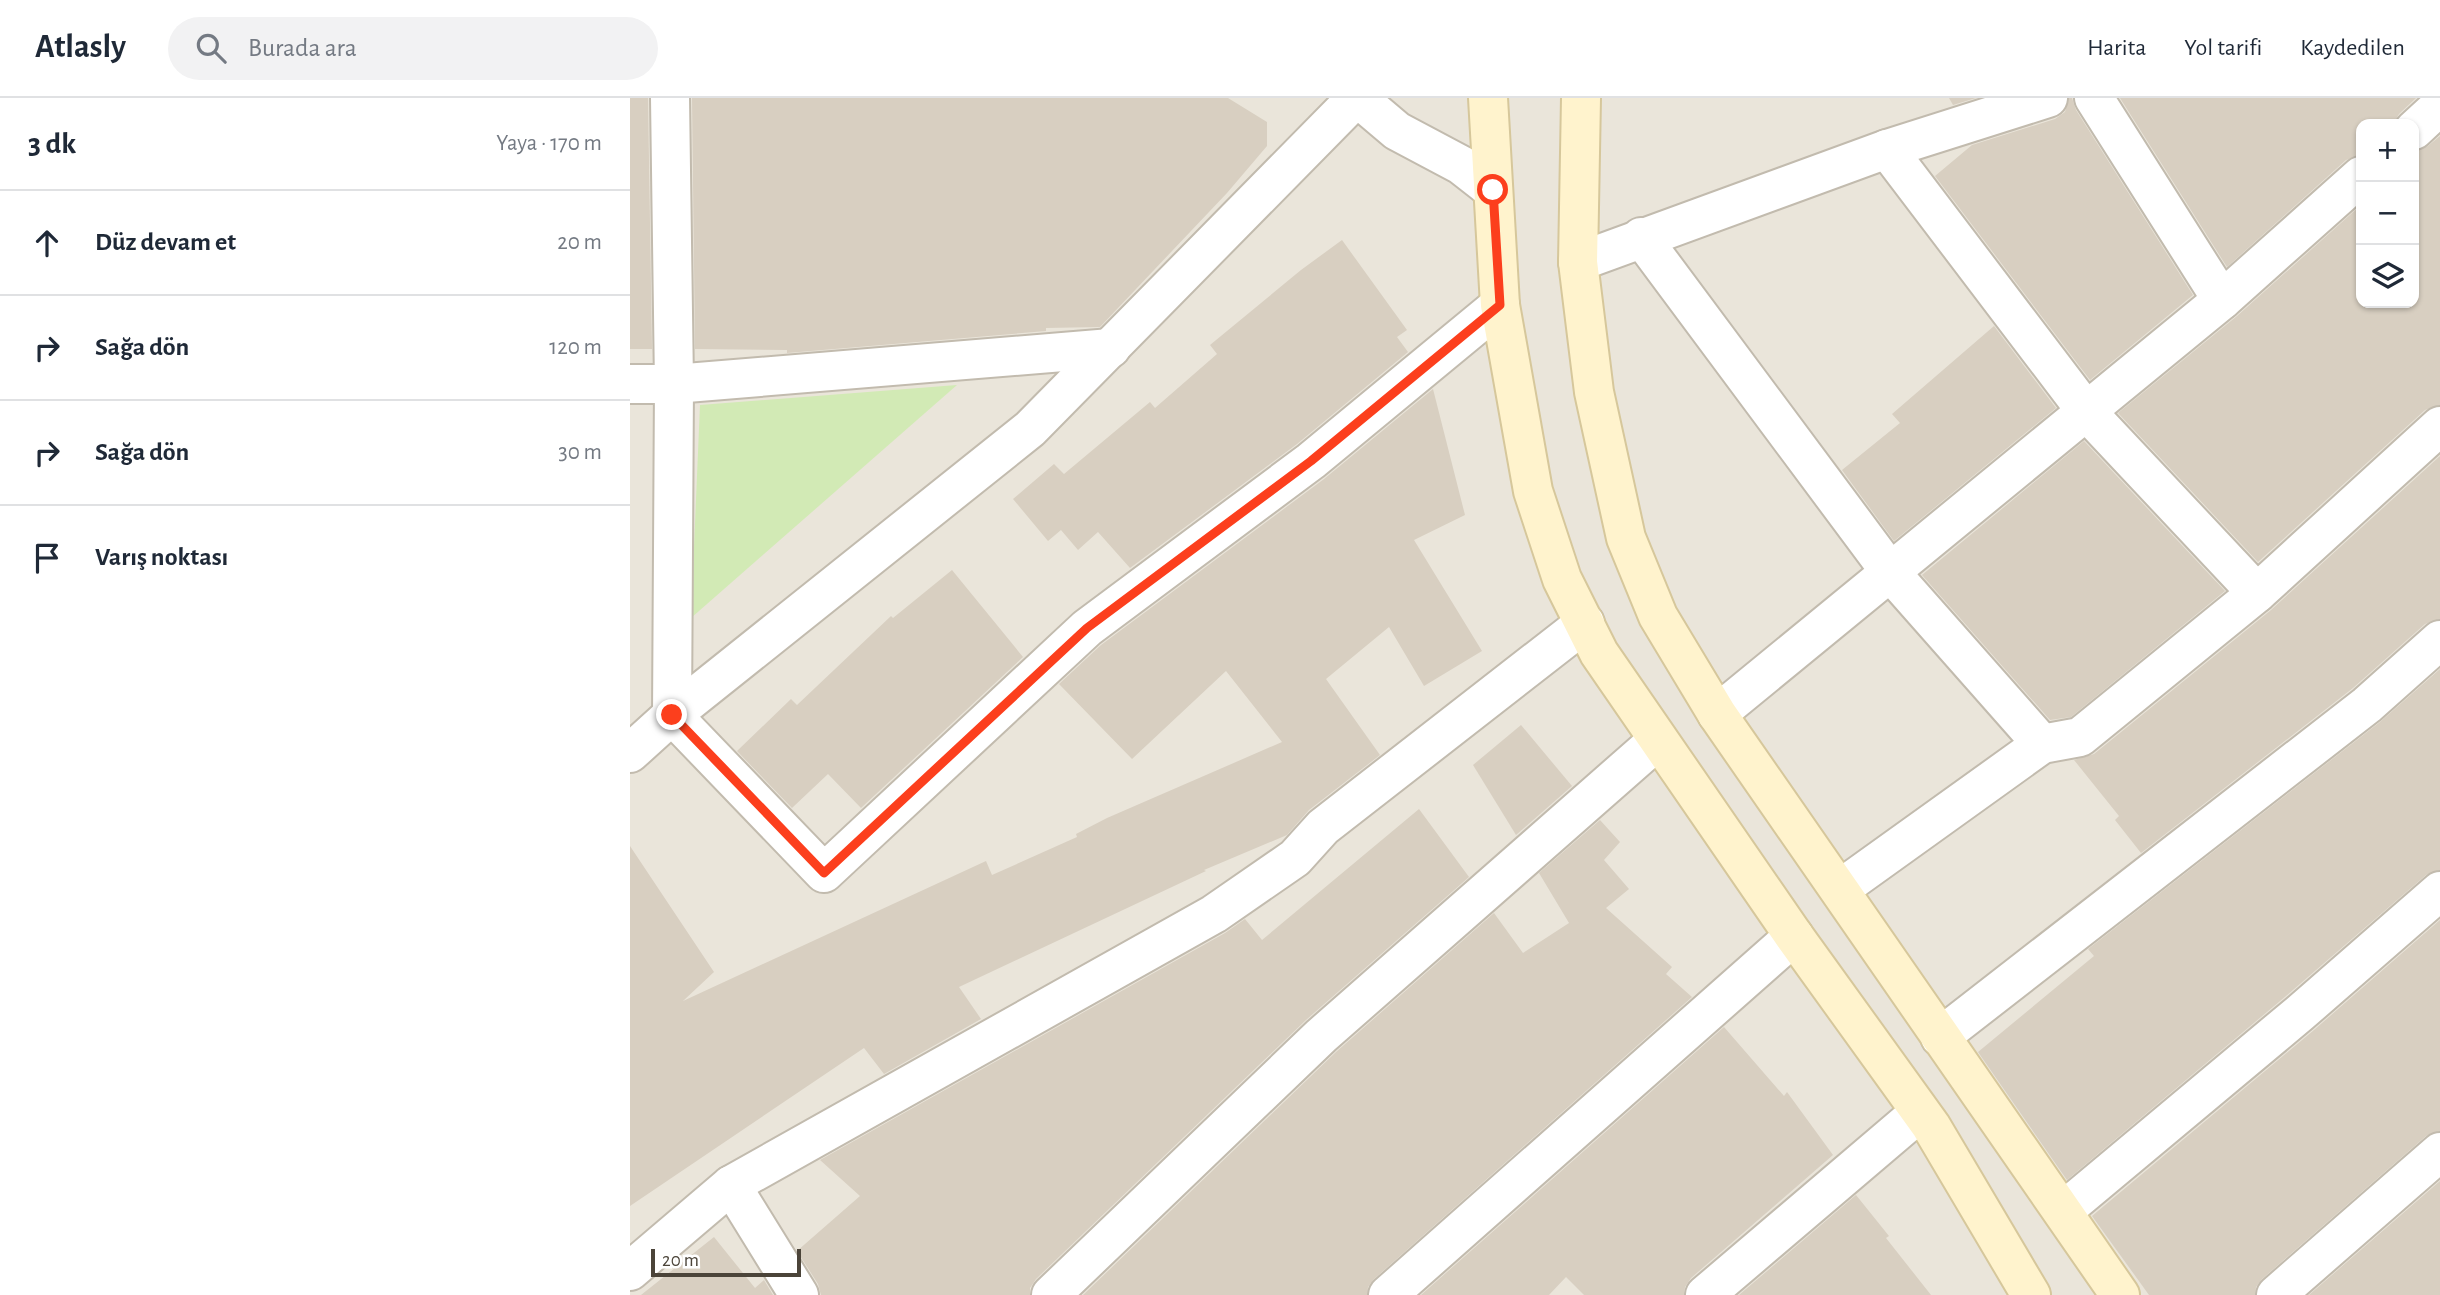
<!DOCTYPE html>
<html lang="tr">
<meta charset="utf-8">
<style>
:root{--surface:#fff;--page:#f2f2f3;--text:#1f2937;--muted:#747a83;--line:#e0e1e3}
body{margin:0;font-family:"Alegreya Sans",sans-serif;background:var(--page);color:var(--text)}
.controls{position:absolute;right:21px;top:21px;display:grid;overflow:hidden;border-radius:14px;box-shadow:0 2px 5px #0004}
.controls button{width:63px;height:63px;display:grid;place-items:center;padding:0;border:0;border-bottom:2px solid var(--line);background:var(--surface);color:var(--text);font:35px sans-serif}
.scale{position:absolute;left:21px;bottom:18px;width:150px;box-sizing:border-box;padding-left:7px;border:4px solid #4b4439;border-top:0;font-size:19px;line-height:24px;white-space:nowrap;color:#4b4439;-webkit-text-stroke:5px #fff;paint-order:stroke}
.stop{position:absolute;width:21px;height:21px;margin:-16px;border:5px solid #fc3f1d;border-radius:50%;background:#fff}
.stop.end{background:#fc3f1d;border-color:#fff;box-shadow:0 2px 7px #0008}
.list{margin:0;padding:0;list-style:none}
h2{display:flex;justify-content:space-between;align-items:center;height:91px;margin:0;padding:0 28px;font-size:30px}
h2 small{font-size:23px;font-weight:400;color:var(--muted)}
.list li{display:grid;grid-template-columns:46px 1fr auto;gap:21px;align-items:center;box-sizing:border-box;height:105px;padding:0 28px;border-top:2px solid var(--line)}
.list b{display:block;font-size:26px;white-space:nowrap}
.list em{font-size:23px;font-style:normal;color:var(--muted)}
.icon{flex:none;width:38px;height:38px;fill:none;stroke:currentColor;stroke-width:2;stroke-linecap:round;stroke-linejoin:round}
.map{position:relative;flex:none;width:1810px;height:1197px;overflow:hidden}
header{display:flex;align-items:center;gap:42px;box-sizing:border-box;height:98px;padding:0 35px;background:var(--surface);border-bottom:2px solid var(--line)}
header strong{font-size:33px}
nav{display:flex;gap:38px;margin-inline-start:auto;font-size:24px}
.search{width:490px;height:63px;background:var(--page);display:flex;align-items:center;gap:18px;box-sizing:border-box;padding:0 24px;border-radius:38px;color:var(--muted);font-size:26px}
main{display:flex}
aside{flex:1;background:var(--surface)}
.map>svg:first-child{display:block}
.residential{fill:#eae5da;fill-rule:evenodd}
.green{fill:#d2eab5}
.building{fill:#d8cfc1}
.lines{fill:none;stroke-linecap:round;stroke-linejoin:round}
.street-casing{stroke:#c2bbae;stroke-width:42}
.secondary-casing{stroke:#d6c79b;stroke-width:42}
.street{stroke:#fff;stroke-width:38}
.secondary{stroke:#fff3cd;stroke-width:38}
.route{stroke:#fc3f1d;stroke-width:9}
</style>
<header>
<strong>Atlasly</strong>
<div class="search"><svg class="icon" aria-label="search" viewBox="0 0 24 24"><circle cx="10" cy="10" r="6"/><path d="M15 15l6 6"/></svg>Burada ara</div>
<nav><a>Harita</a><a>Yol tarifi</a><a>Kaydedilen</a></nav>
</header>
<main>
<aside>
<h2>3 dk<small>Yaya · 170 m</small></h2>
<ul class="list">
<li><svg class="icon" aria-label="ahead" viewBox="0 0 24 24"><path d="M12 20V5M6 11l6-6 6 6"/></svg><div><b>Düz devam et</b></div><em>20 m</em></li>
<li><svg class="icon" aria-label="right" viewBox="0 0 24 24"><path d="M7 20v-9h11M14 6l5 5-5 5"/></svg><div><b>Sağa dön</b></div><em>120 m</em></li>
<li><svg class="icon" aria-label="right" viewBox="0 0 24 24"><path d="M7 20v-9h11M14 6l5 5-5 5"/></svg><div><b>Sağa dön</b></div><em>30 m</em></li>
<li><svg class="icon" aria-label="arrive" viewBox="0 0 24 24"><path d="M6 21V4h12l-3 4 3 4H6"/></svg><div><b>Varış noktası</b></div></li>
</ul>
</aside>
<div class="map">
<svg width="1810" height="1197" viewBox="0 0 1810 1197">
<rect width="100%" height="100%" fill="#f6f3ec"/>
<!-- residential -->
<path class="residential" d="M 0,0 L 1810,0 L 1810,1197 L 0,1197 ZM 1731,26 L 1784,26 L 1784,205 L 1731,205 Z"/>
<!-- green -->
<path class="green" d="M 327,287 L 61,520 L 70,307 Z"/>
<!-- building -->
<g class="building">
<path d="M 0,0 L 18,0 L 22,251 L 0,251 Z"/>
<path d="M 62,0 L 598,0 L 637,24 L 637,48 L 597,95 L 470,229 L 416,230 L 416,233 L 157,255 L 157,252 L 65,251 Z"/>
<path d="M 1319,0 L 1346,0 L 1323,7 Z"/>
<path d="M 1439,0 L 1442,0 L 1446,12 L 1563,197 L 1460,282 L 1305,78 L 1342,47 L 1425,21 L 1435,14 Z"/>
<path d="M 1490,0 L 1786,0 L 1769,16 L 1763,26 L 1731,26 L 1731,57 L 1716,62 L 1597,169 Z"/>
<path d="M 1810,38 L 1810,307 L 1795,312 L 1628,464 L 1488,315 L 1607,218 L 1731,107 L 1731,205 L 1784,205 L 1784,53 L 1798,48 Z"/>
<path d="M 712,142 L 777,232 L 767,239 L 778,254 L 667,346 L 500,470 L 468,434 L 448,452 L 431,432 L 418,443 L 383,401 L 424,366 L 434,376 L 520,304 L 525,310 L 587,256 L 580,247 L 671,172 Z"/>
<path d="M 1364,228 L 1426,310 L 1264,443 L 1212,372 L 1270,325 L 1262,316 Z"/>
<path d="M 803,291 L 835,417 L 784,442 L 852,553 L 794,588 L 759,529 L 696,581 L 750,657 L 679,712 L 657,737 L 574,772 L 576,773 L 329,889 L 351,921 L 254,976 L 234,950 L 0,1108 L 0,748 L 84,874 L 53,903 L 356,763 L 362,777 L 447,739 L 446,736 L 477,720 L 652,644 L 596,573 L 502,661 L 429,586 L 471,547 L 694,381 Z"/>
<path d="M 1454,343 L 1595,493 L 1441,619 L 1420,622 L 1292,477 Z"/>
<path d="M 1810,358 L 1810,521 L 1795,526 L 1723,590 L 1511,755 L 1485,722 L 1489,718 L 1444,662 L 1464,656 L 1641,512 Z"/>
<path d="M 322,472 L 393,559 L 231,710 L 198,676 L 162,710 L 107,653 L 161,601 L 167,607 L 261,518 L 263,520 Z"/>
<path d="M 1810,571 L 1810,772 L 1796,777 L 1656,898 L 1437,1082 L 1348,954 L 1464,858 L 1458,851 L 1750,624 Z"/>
<path d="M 891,627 L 942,688 L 886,737 L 843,667 Z"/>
<path d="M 789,711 L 839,779 L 676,922 L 406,1181 L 400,1190 L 400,1197 L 191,1197 L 188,1186 L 167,1153 L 230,1098 L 190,1062 L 595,835 L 615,821 L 632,842 Z"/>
<path d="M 970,722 L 990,744 L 974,762 L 999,791 L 976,810 L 1042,869 L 1036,876 L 1062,899 L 744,1181 L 738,1189 L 737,1197 L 453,1197 L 706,954 L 864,815 L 893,855 L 939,825 L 909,775 Z"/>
<path d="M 1810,822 L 1810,1033 L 1796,1038 L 1632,1181 L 1626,1189 L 1625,1197 L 1519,1197 L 1462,1118 L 1684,932 Z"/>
<path d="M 1094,929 L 1154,998 L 1157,994 L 1203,1057 L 1061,1180 L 1055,1189 L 1054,1197 L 954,1197 L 936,1179 L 919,1197 L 791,1197 Z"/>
<path d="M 1810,1083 L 1810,1197 L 1679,1197 Z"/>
<path d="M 1226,1097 L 1259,1138 L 1256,1140 L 1301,1197 L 1109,1197 Z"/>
<path d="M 84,1139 L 125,1190 L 134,1182 L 143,1197 L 11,1197 Z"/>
</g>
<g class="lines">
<defs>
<g id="street">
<path d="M 40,0 L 44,286 L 42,617 L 194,775 L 457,530 L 681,363 L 870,207"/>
<path d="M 728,0 L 767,33 L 831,67 L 863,92"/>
<path d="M 1464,0 L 1592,202"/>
<path d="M 1784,32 L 1810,8"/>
<path d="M 1257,51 L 1456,313 L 1627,495"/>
<path d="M 1011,139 L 1261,475 L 1412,646"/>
<path d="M 948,164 L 1257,51 L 1418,0"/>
<path d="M 0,286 L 44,286 L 481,250"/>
<path d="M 1087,616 L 1592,202 L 1731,78"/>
<path d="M 0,655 L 42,617 L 400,331 L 726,0"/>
<path d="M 1210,791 L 1412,646 L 1450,639 L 1627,495 L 1810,328"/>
<path d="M 1310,939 L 1737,607 L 1810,542"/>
<path d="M 101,1087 L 169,1197"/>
<path d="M 1433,1113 L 1670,915 L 1810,793"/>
<path d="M 0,1173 L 101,1087 L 584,816 L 665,760 L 693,729 L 955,525"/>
<path d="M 421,1197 L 691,938 L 1028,642"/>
<path d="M 758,1197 L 1164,838"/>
<path d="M 1075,1197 L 1290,1014"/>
<path d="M 1646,1197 L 1810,1054"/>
</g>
<g id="secondary">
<path d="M 858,0 L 870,207 L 903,393 L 932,481 L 969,555 L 1164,838 L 1301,1028 L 1401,1197"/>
<path d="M 951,0 L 948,164 L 964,294 L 996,440 L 1028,518 L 1087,616 L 1490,1197"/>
</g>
</defs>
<!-- street casing -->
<use href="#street" class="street-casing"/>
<!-- secondary casing -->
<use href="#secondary" class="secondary-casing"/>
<!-- street -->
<use href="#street" class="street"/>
<!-- secondary -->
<use href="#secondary" class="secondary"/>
</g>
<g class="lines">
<!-- route -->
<path class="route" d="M 42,617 L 194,775 L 457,530 L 681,363 L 870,207 L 863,92"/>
</g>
</svg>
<div class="controls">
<button>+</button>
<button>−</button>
<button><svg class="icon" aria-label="layers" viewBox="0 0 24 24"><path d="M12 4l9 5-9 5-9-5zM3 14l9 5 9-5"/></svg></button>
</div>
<div class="scale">20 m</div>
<div class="stop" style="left:863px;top:92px"></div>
<div class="stop end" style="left:42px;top:617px"></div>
</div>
</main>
